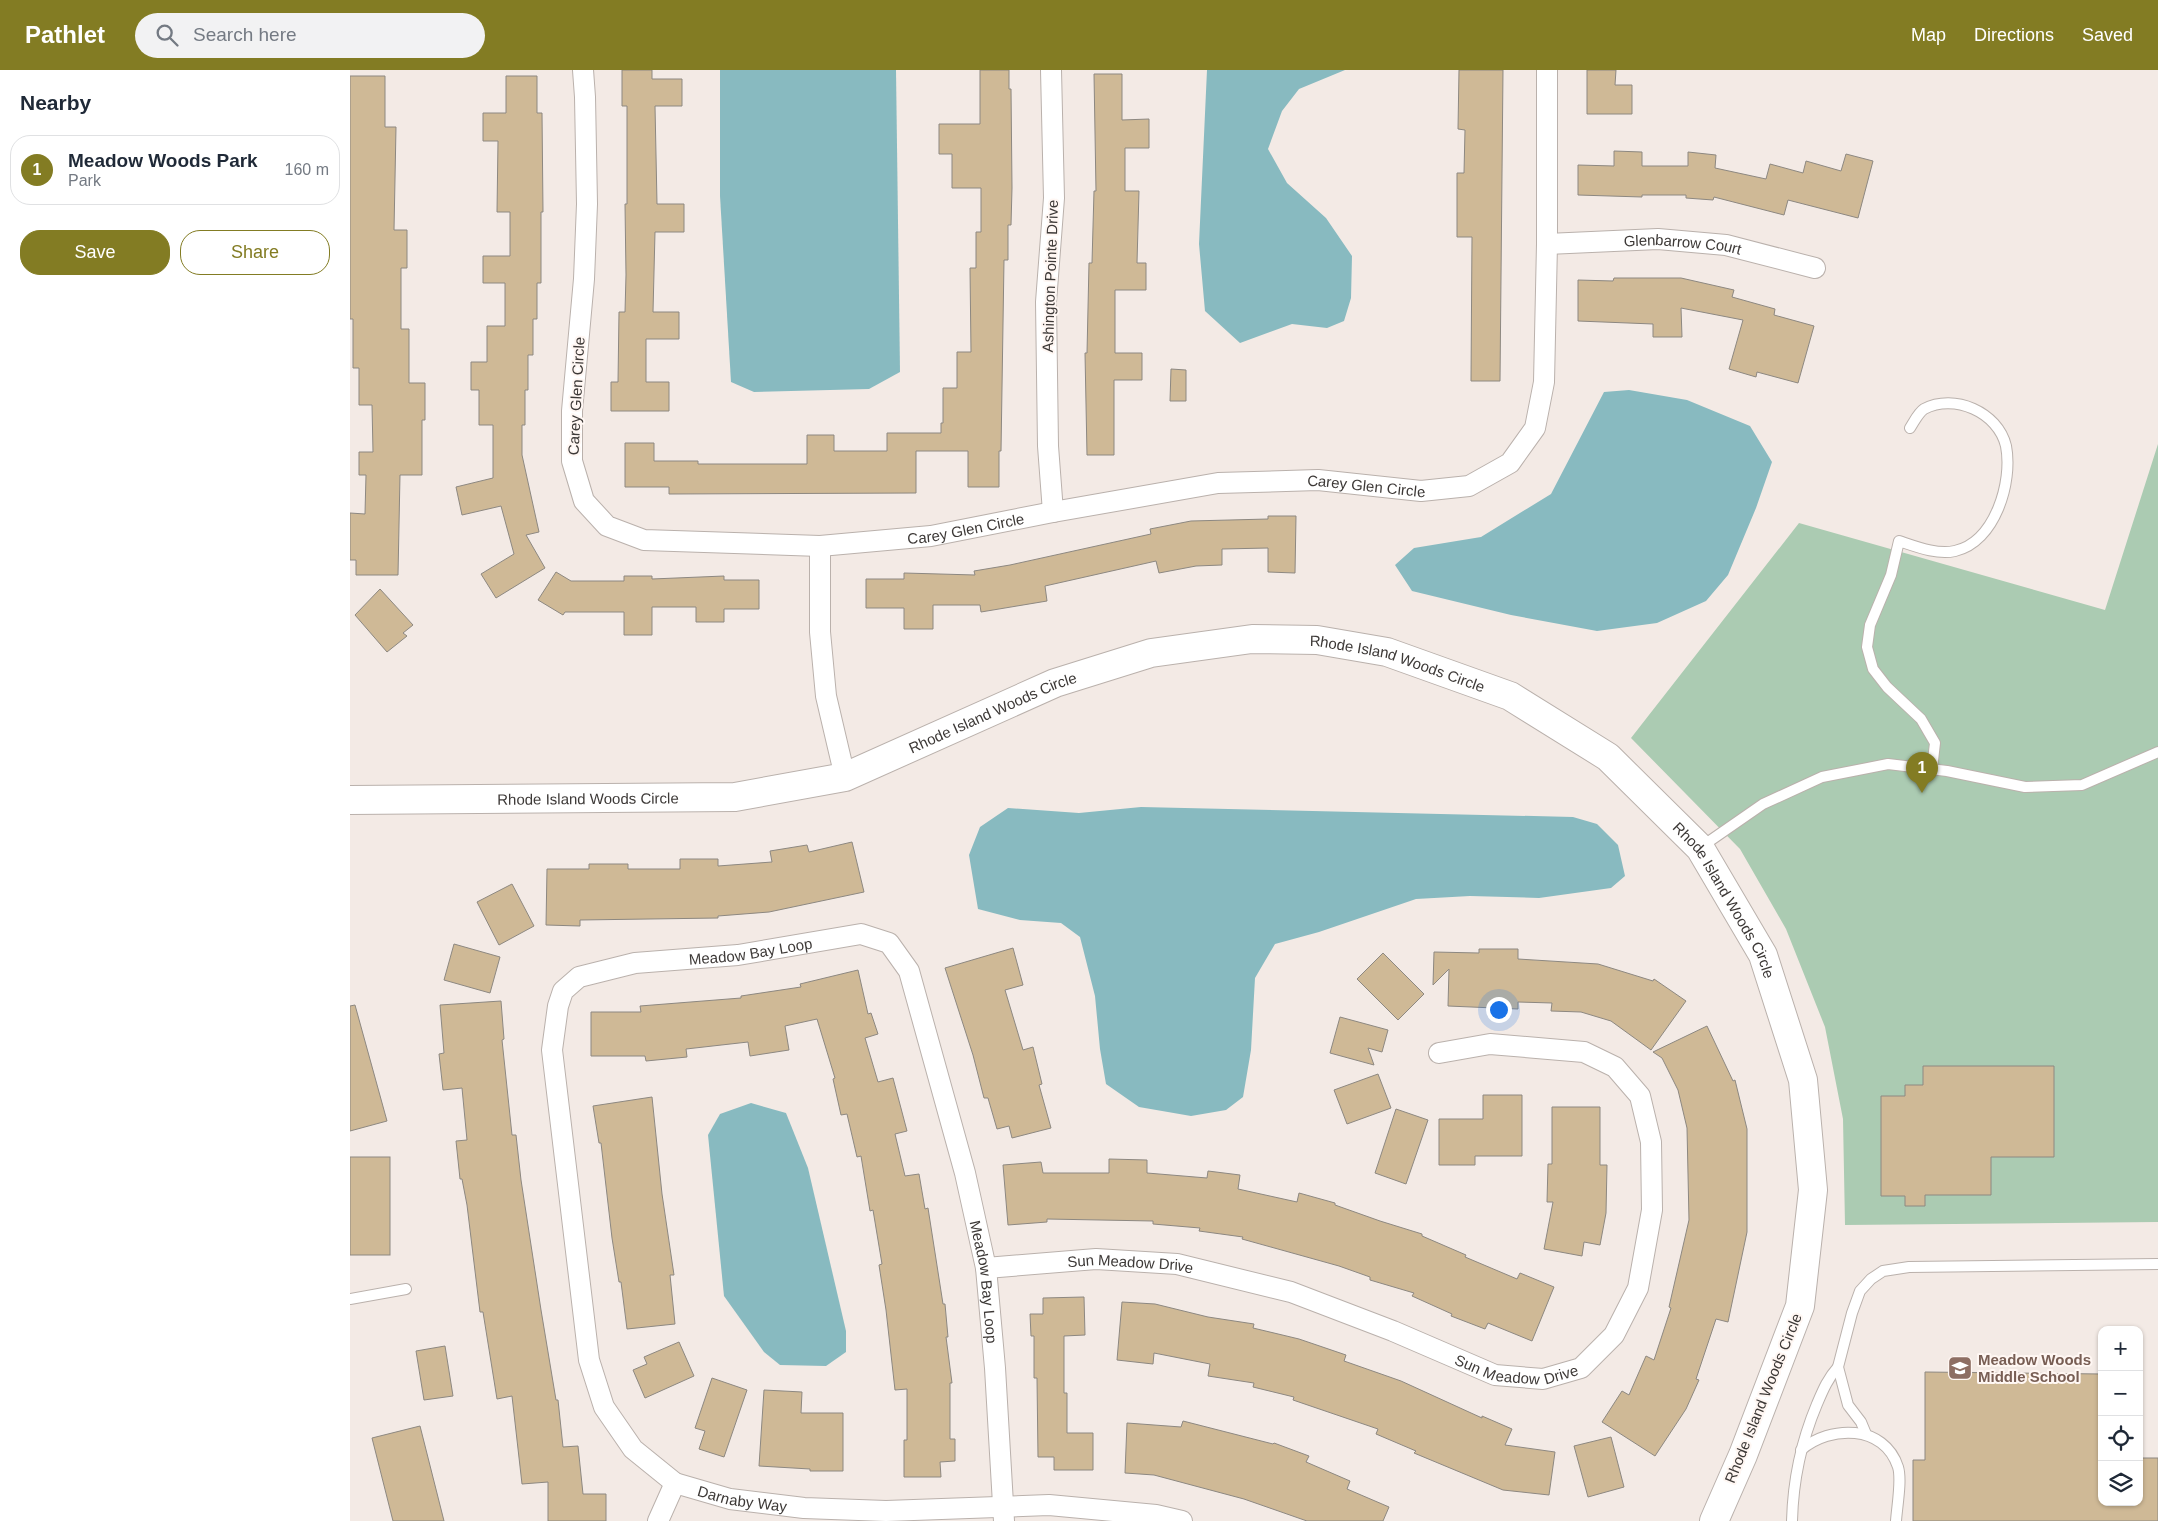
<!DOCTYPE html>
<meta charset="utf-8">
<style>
:root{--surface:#fff;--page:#f2f2f3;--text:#1f2937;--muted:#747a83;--line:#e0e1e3;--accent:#837c23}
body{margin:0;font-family:Arial,sans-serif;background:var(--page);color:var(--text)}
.controls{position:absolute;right:15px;bottom:15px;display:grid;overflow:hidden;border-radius:10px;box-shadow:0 1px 4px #0004}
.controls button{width:45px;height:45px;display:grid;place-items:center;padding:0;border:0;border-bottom:1px solid var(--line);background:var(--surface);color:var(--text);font:25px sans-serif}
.you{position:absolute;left:1148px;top:939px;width:18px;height:18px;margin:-12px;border:4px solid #fff;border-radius:50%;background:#1a73e8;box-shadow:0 0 0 8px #1a73e833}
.badge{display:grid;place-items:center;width:32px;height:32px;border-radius:50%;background:var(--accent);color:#fff;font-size:16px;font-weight:700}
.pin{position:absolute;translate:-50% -41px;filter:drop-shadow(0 1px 2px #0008)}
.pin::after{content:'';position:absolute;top:26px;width:18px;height:15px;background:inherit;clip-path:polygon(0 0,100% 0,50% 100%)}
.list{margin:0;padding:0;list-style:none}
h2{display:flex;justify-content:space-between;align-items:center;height:65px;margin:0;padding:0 20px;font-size:21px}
h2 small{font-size:16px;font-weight:400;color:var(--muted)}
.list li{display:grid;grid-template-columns:32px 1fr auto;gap:15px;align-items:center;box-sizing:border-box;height:70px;margin:0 10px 10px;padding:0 10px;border:1px solid var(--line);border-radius:20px}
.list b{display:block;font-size:19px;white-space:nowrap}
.list p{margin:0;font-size:16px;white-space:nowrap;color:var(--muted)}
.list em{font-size:16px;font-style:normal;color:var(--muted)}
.actions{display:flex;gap:10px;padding:15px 20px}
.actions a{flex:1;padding:11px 0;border:1px solid var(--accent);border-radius:20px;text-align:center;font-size:18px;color:var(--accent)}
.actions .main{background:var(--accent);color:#fff}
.icon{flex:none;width:28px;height:28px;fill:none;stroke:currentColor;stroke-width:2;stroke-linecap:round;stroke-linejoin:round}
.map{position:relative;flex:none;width:1808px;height:1451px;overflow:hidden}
header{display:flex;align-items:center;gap:30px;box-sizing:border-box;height:70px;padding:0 25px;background:var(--accent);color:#fff}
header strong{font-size:24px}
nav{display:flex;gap:28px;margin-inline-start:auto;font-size:18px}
.search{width:350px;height:45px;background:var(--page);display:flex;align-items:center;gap:12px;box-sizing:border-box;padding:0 18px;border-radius:28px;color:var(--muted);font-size:19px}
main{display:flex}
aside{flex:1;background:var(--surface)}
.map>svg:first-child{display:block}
.green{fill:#abcbb2}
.water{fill:#88bac0}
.building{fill:#cfb996;stroke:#8d8881}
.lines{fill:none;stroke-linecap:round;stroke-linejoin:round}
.lane-casing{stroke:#bab1ac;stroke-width:12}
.street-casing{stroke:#bab1ac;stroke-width:22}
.secondary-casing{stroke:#bab1ac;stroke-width:30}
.lane{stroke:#fff;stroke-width:10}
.street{stroke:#fff;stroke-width:20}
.secondary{stroke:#fff;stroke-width:28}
.labels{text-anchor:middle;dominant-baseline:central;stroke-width:4;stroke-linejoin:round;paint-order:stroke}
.street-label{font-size:15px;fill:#3d3937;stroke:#fff7f3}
.education-label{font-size:15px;font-weight:bold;fill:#785e54;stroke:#fff7f3;text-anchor:start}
</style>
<header>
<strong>Pathlet</strong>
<div class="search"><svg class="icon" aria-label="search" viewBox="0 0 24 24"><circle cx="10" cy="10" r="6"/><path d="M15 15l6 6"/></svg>Search here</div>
<nav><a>Map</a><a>Directions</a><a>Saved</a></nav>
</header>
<main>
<aside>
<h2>Nearby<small></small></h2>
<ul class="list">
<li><span class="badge">1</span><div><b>Meadow Woods Park</b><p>Park</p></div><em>160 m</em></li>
</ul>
<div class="actions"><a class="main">Save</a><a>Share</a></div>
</aside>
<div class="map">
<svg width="1808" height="1451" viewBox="0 0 1808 1451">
<rect width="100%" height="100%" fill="#f3eae5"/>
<!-- green -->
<path class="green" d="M 1808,374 L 1808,1152 L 1495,1155 L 1493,1049 L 1475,957 L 1436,859 L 1390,779 L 1281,668 L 1449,453 L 1755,540 Z"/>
<!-- water -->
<g class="water">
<path d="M 370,0 L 546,0 L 550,302 L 519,319 L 404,322 L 381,312 L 370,126 Z"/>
<path d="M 857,0 L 995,0 L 949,19 L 932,41 L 918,79 L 937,113 L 976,148 L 1002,186 L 1001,228 L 994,251 L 977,258 L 942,254 L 890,273 L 855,241 L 849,174 Z"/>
<path d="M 1279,320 L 1337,330 L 1400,356 L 1422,392 L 1406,438 L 1378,505 L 1356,531 L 1307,553 L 1247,561 L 1161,545 L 1062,521 L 1045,495 L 1064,478 L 1131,467 L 1201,424 L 1254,322 Z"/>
<path d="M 791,737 L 1223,747 L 1247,754 L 1268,775 L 1275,806 L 1261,818 L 1189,828 L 1120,826 L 1066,829 L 969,862 L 925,874 L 905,908 L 901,980 L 893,1027 L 876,1040 L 841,1046 L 789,1037 L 756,1014 L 750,979 L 745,926 L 730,867 L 711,853 L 670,850 L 628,839 L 619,785 L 630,757 L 658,738 L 729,743 Z"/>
<path d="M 401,1033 L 436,1043 L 458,1098 L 496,1261 L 496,1282 L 476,1296 L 430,1295 L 414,1282 L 374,1226 L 358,1065 L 370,1044 Z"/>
</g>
<!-- building -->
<g class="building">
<path d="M 272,0 L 302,0 L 302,9 L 332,9 L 332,36 L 305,36 L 307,134 L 334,134 L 334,162 L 305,162 L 303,242 L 329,242 L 329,269 L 296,269 L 296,312 L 319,312 L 319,341 L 261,341 L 261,312 L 268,312 L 269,242 L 275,242 L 276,205 L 275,134 L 277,134 L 277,36 L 272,36 Z"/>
<path d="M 630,0 L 659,0 L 659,19 L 661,19 L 662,118 L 661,155 L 658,155 L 658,190 L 654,190 L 651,381 L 649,381 L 649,417 L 618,417 L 618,381 L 566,381 L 566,423 L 319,424 L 319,417 L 275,417 L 275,373 L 304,373 L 304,391 L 348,391 L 348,394 L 457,394 L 457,365 L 484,365 L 484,381 L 537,381 L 537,363 L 591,363 L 591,353 L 593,353 L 593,318 L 607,318 L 607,282 L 621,282 L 620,198 L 626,198 L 626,162 L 631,162 L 631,118 L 602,118 L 602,84 L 589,84 L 589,54 L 630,54 Z"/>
<path d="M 1109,0 L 1153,0 L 1150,311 L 1121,311 L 1122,167 L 1107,167 L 1107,103 L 1114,103 L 1115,60 L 1108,59 Z"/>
<path d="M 1237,0 L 1266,0 L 1265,15 L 1282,15 L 1282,44 L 1237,44 Z"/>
<path d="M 744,4 L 772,4 L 772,50 L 799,49 L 799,78 L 775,78 L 775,121 L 789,121 L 787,193 L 796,193 L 796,220 L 765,220 L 765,283 L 792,283 L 792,310 L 764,310 L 764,385 L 737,385 L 735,283 L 737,283 L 739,193 L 742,193 L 744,121 L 746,121 Z"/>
<path d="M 0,6 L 35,6 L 35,57 L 46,57 L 44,160 L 57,160 L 57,198 L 51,198 L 51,259 L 59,259 L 59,313 L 75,313 L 75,350 L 72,350 L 72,405 L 50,405 L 48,505 L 6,505 L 6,490 L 0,490 L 0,443 L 15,444 L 16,405 L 9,405 L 9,382 L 23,382 L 22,335 L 9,335 L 9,298 L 3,298 L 3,249 L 0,249 Z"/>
<path d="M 156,6 L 187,6 L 187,43 L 192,43 L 193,142 L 191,142 L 191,213 L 187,213 L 187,249 L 183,249 L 183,285 L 178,285 L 178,320 L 175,320 L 175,355 L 172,355 L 172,385 L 189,462 L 176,465 L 195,498 L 146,528 L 131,504 L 164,484 L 151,436 L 112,445 L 106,417 L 143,408 L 143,355 L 129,355 L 129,320 L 121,320 L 121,292 L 137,292 L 137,256 L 155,256 L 155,213 L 133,213 L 133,186 L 160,186 L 160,142 L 147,142 L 148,71 L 133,71 L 133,43 L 156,43 Z"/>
<path d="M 1264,81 L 1292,82 L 1292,96 L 1338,96 L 1338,82 L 1366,85 L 1365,98 L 1416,109 L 1420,94 L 1453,103 L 1456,91 L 1491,101 L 1496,84 L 1523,91 L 1508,148 L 1438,130 L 1434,145 L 1364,127 L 1363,130 L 1336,128 L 1336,125 L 1292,125 L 1292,127 L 1228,125 L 1228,95 L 1264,96 Z"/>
<path d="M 1264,208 L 1331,208 L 1384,220 L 1382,227 L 1425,239 L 1424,245 L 1464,256 L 1448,313 L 1407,302 L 1406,307 L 1379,299 L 1393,250 L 1331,238 L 1332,267 L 1303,267 L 1303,254 L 1228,251 L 1228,210 L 1263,211 Z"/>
<path d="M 821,299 L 836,300 L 836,331 L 820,331 Z"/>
<path d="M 918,446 L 946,446 L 945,503 L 918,502 L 918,478 L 872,479 L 872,495 L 846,496 L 809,503 L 806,491 L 695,516 L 697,531 L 631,542 L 630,535 L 583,535 L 583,559 L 554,559 L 554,538 L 516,538 L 516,509 L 554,509 L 554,503 L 625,505 L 624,501 L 660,495 L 801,464 L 800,459 L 841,451 L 918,449 Z"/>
<path d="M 206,502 L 221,511 L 274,511 L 274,506 L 302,506 L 302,509 L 374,506 L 374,510 L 409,510 L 409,539 L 374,539 L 374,552 L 346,552 L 346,537 L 302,537 L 302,565 L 274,565 L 274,542 L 215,542 L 213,545 L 188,530 Z"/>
<path d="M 30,519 L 63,555 L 53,563 L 57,566 L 37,582 L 5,545 Z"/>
<path d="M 502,772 L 514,822 L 419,842 L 368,846 L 368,848 L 230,850 L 230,856 L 196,855 L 197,799 L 239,799 L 239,794 L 278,794 L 278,799 L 330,799 L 330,789 L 368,789 L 368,796 L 422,792 L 420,781 L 457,775 L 459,782 Z"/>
<path d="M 162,814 L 184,856 L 149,875 L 127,832 Z"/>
<path d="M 104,874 L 150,887 L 140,923 L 94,910 Z"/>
<path d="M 663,878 L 673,915 L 655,920 L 673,980 L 683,977 L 692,1014 L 689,1015 L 701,1058 L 662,1068 L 659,1056 L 647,1059 L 638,1028 L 634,1028 L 623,985 L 595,898 Z"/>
<path d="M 1129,879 L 1168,879 L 1168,889 L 1248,894 L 1303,911 L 1304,909 L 1336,931 L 1301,980 L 1261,951 L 1231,942 L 1201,941 L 1202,933 L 1168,932 L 1168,939 L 1098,936 L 1099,899 L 1083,915 L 1084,882 L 1129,883 Z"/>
<path d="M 1033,883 L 1074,924 L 1048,950 L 1007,909 Z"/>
<path d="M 508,900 L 518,944 L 521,943 L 528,964 L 515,968 L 528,1012 L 543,1008 L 557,1061 L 545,1064 L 555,1106 L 569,1104 L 575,1139 L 578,1138 L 593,1234 L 595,1234 L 598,1267 L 596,1267 L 602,1313 L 600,1313 L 600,1369 L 605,1369 L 605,1391 L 590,1392 L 591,1407 L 554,1407 L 554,1370 L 557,1370 L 557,1319 L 545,1320 L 536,1240 L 529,1195 L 532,1194 L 523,1140 L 520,1141 L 511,1086 L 507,1087 L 497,1044 L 491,1045 L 483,1009 L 485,1008 L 467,949 L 435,956 L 439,980 L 400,986 L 398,972 L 336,979 L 337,987 L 296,991 L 295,986 L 241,986 L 241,942 L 291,942 L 290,936 L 391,928 L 391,926 L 451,917 L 450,914 Z"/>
<path d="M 151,931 L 154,969 L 152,970 L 162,1065 L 166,1065 L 171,1110 L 191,1240 L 206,1330 L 208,1330 L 213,1377 L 228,1376 L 233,1424 L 256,1424 L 256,1451 L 198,1451 L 198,1412 L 172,1414 L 162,1326 L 147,1329 L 133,1242 L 130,1242 L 117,1135 L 112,1109 L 110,1109 L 106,1071 L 117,1070 L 112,1018 L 93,1020 L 89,984 L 94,983 L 90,935 Z"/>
<path d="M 5,935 L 37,1051 L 0,1061 L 0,936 Z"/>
<path d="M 990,947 L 1038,960 L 1032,982 L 1018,978 L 1024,995 L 980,983 Z"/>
<path d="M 1357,956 L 1383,1011 L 1385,1010 L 1397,1059 L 1397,1162 L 1378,1252 L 1366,1249 L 1346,1309 L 1349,1310 L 1336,1339 L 1305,1386 L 1252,1352 L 1272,1321 L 1279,1325 L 1296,1286 L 1304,1290 L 1321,1238 L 1319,1237 L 1339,1150 L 1337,1058 L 1328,1020 L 1312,988 L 1303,982 Z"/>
<path d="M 1573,996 L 1704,996 L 1704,1087 L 1641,1087 L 1641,1125 L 1575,1125 L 1575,1136 L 1555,1136 L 1555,1126 L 1531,1126 L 1531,1026 L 1555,1026 L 1555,1015 L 1573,1015 Z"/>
<path d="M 1028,1004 L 1041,1038 L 997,1054 L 984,1020 Z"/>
<path d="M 1133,1025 L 1172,1025 L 1172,1086 L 1125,1086 L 1125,1095 L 1089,1095 L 1089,1049 L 1133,1049 Z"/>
<path d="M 302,1027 L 312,1124 L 324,1205 L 320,1205 L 325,1254 L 277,1259 L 271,1212 L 269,1212 L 262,1168 L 251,1073 L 249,1073 L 243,1036 Z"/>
<path d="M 1202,1037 L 1250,1037 L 1250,1095 L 1257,1095 L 1256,1143 L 1250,1175 L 1234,1172 L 1232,1186 L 1194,1179 L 1203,1132 L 1197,1132 L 1198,1094 L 1202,1094 Z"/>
<path d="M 1046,1039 L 1078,1050 L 1056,1114 L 1025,1103 Z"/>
<rect x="0" y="1087" width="40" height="98"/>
<path d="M 759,1089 L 797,1090 L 797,1103 L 857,1108 L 858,1101 L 890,1105 L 888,1119 L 947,1132 L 949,1123 L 985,1133 L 985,1135 L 1030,1151 L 1072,1164 L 1072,1166 L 1116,1185 L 1115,1187 L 1167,1209 L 1170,1203 L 1204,1217 L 1182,1271 L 1138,1253 L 1135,1259 L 1101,1246 L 1102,1244 L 1062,1226 L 1064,1223 L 1020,1210 L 1020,1207 L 989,1196 L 892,1169 L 893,1167 L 849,1161 L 850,1158 L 803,1154 L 803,1151 L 697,1149 L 697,1152 L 658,1155 L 653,1095 L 691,1092 L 693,1103 L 759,1103 Z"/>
<path d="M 734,1227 L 735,1265 L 714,1266 L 714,1323 L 717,1323 L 717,1363 L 743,1363 L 743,1400 L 704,1400 L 704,1387 L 688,1387 L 687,1308 L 684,1308 L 684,1266 L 681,1266 L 680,1244 L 693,1244 L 693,1228 Z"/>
<path d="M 772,1232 L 805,1234 L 858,1247 L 904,1254 L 903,1258 L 949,1269 L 996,1285 L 994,1291 L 1051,1311 L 1132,1348 L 1132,1346 L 1162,1359 L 1155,1375 L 1205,1382 L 1199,1425 L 1153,1420 L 1064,1383 L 1066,1381 L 1026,1364 L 1028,1359 L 943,1330 L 944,1327 L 903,1317 L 904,1313 L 858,1306 L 860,1294 L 804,1283 L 803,1294 L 767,1290 Z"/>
<path d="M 329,1272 L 344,1306 L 295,1328 L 283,1300 L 297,1294 L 294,1287 Z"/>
<path d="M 95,1276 L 103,1326 L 74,1330 L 66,1281 Z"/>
<path d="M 1575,1302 L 1752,1304 L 1752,1432 L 1789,1432 L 1789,1388 L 1808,1388 L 1808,1451 L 1563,1451 L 1563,1390 L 1575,1390 Z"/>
<path d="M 362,1308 L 397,1320 L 374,1387 L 349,1379 L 355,1361 L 345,1358 Z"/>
<path d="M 414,1320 L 452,1322 L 451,1343 L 493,1343 L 493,1401 L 460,1401 L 460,1399 L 409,1396 Z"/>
<path d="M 833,1351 L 923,1374 L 924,1373 L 959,1386 L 956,1392 L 1000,1411 L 997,1419 L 1039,1437 L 1033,1451 L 957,1451 L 894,1429 L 804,1405 L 775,1403 L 777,1353 L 831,1357 Z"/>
<path d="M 70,1356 L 94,1451 L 43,1451 L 22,1368 Z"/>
<path d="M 1261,1367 L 1274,1417 L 1238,1427 L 1224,1376 Z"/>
</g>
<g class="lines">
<defs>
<g id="lane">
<path d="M 1560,358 C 1564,352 1568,343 1574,339 C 1604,323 1648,342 1656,376 C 1663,412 1645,472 1605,481 C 1587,485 1567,477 1549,471 L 1541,505 L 1520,555 L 1517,577 L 1523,599 L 1537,617 L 1571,649 L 1585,673 L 1582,699"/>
<path d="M 1351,777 L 1413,734 L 1472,707 L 1538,694 L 1597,701 L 1675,717 L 1732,715 L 1808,682"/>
<path d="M 0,1229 L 56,1219"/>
<path d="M 1516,1364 L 1511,1352 L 1498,1335 L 1488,1297 L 1502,1243 L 1510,1221 L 1521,1209 L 1533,1201 L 1559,1197 L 1808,1194"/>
<path d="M 1451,1380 C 1480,1355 1534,1354 1548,1397 C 1552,1410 1547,1436 1546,1451"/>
<path d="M 1442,1451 C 1443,1410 1451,1372 1467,1334 C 1473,1320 1478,1308 1488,1297"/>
</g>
<g id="street">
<path id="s1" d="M 233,0 L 235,27 L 237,134 L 234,209 L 222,341 L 222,391 L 234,431 L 257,456 L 294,470 L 470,476 L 581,466 L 703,442 L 868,413 L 968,410 L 1071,421 L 1119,416 L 1160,393 L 1185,358 L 1194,312 L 1197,174 L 1197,0"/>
<path d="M 701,0 L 704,128 L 696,232 L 698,376 L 703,442"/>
<path id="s2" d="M 1197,174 L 1308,169 L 1376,175 L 1465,198"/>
<path d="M 470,476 L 470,562 L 476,626 L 495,707"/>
<path id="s3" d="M 636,1198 L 746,1189 L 827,1194 L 941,1222 L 1043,1261 L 1145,1305 L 1193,1309 L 1231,1298 L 1264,1265 L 1288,1218 L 1302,1140 L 1301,1072 L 1290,1026 L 1265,997 L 1234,982 L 1140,974 L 1089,983"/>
<path id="s4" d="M 325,1413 L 283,1379 L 254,1337 L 239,1290 L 202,980 L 208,936 L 213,921 L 229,907 L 285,893 L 388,885 L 511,864 L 539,873 L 559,901 L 615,1103 L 636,1198 L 645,1298 L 654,1451"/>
<path id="s5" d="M 308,1451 L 325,1413 L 380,1429 L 454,1438 L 536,1441 L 699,1435 L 806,1445 L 832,1451"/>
</g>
<g id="secondary">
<path id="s6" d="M 0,730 L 385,727 L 495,707 L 705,613 L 801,583 L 902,569 L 967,570 L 1037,582 L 1160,626 L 1258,687 L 1350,778 L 1413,885 L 1453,1010 L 1463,1120 L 1450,1236 L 1393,1385 L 1364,1451"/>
</g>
</defs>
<!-- lane casing -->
<use href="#lane" class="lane-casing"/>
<!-- street casing -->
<use href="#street" class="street-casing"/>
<!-- secondary casing -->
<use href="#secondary" class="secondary-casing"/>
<!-- lane -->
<use href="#lane" class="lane"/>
<!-- street -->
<use href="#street" class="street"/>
<!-- secondary -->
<use href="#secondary" class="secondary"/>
</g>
<!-- icons -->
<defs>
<symbol id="school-square" viewBox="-11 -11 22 22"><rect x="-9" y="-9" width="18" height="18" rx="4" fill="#8d6e63" stroke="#fff7f3"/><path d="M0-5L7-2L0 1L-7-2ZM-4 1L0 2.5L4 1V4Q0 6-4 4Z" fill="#fff"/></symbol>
</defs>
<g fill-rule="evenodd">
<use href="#school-square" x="1596" y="1284" width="28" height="28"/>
</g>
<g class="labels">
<!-- street labels -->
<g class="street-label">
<text stroke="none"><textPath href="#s2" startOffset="136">Glenbarrow Court</textPath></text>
<text transform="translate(700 206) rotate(-88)">Ashington Pointe Drive</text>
<text transform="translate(226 326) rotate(-87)">Carey Glen Circle</text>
<text stroke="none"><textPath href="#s1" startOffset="1235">Carey Glen Circle</textPath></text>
<text stroke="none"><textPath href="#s1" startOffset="830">Carey Glen Circle</textPath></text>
<text stroke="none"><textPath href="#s6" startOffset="1078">Rhode Island Woods Circle</textPath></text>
<text stroke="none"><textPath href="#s6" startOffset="658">Rhode Island Woods Circle</textPath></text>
<text stroke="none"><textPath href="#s6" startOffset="238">Rhode Island Woods Circle</textPath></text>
<text stroke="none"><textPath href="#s6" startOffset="1498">Rhode Island Woods Circle</textPath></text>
<text stroke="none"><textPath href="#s4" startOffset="722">Meadow Bay Loop</textPath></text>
<text stroke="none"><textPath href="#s3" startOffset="145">Sun Meadow Drive</textPath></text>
<text stroke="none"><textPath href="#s4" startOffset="1218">Meadow Bay Loop</textPath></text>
<text stroke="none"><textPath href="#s3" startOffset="550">Sun Meadow Drive</textPath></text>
<text transform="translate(1413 1328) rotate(-68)">Rhode Island Woods Circle</text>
<text stroke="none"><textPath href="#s5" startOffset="111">Darnaby Way</textPath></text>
</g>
<!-- education labels -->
<g class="education-label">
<text x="1628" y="1289">Meadow Woods<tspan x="1628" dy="17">Middle School</tspan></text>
</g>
</g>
</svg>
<div class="controls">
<button>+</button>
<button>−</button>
<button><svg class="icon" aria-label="locate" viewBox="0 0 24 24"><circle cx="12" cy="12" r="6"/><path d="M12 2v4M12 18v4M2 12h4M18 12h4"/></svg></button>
<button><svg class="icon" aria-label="layers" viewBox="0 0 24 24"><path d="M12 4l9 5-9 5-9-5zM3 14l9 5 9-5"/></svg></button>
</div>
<div class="you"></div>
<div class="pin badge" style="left:1572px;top:723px">1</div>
</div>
</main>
